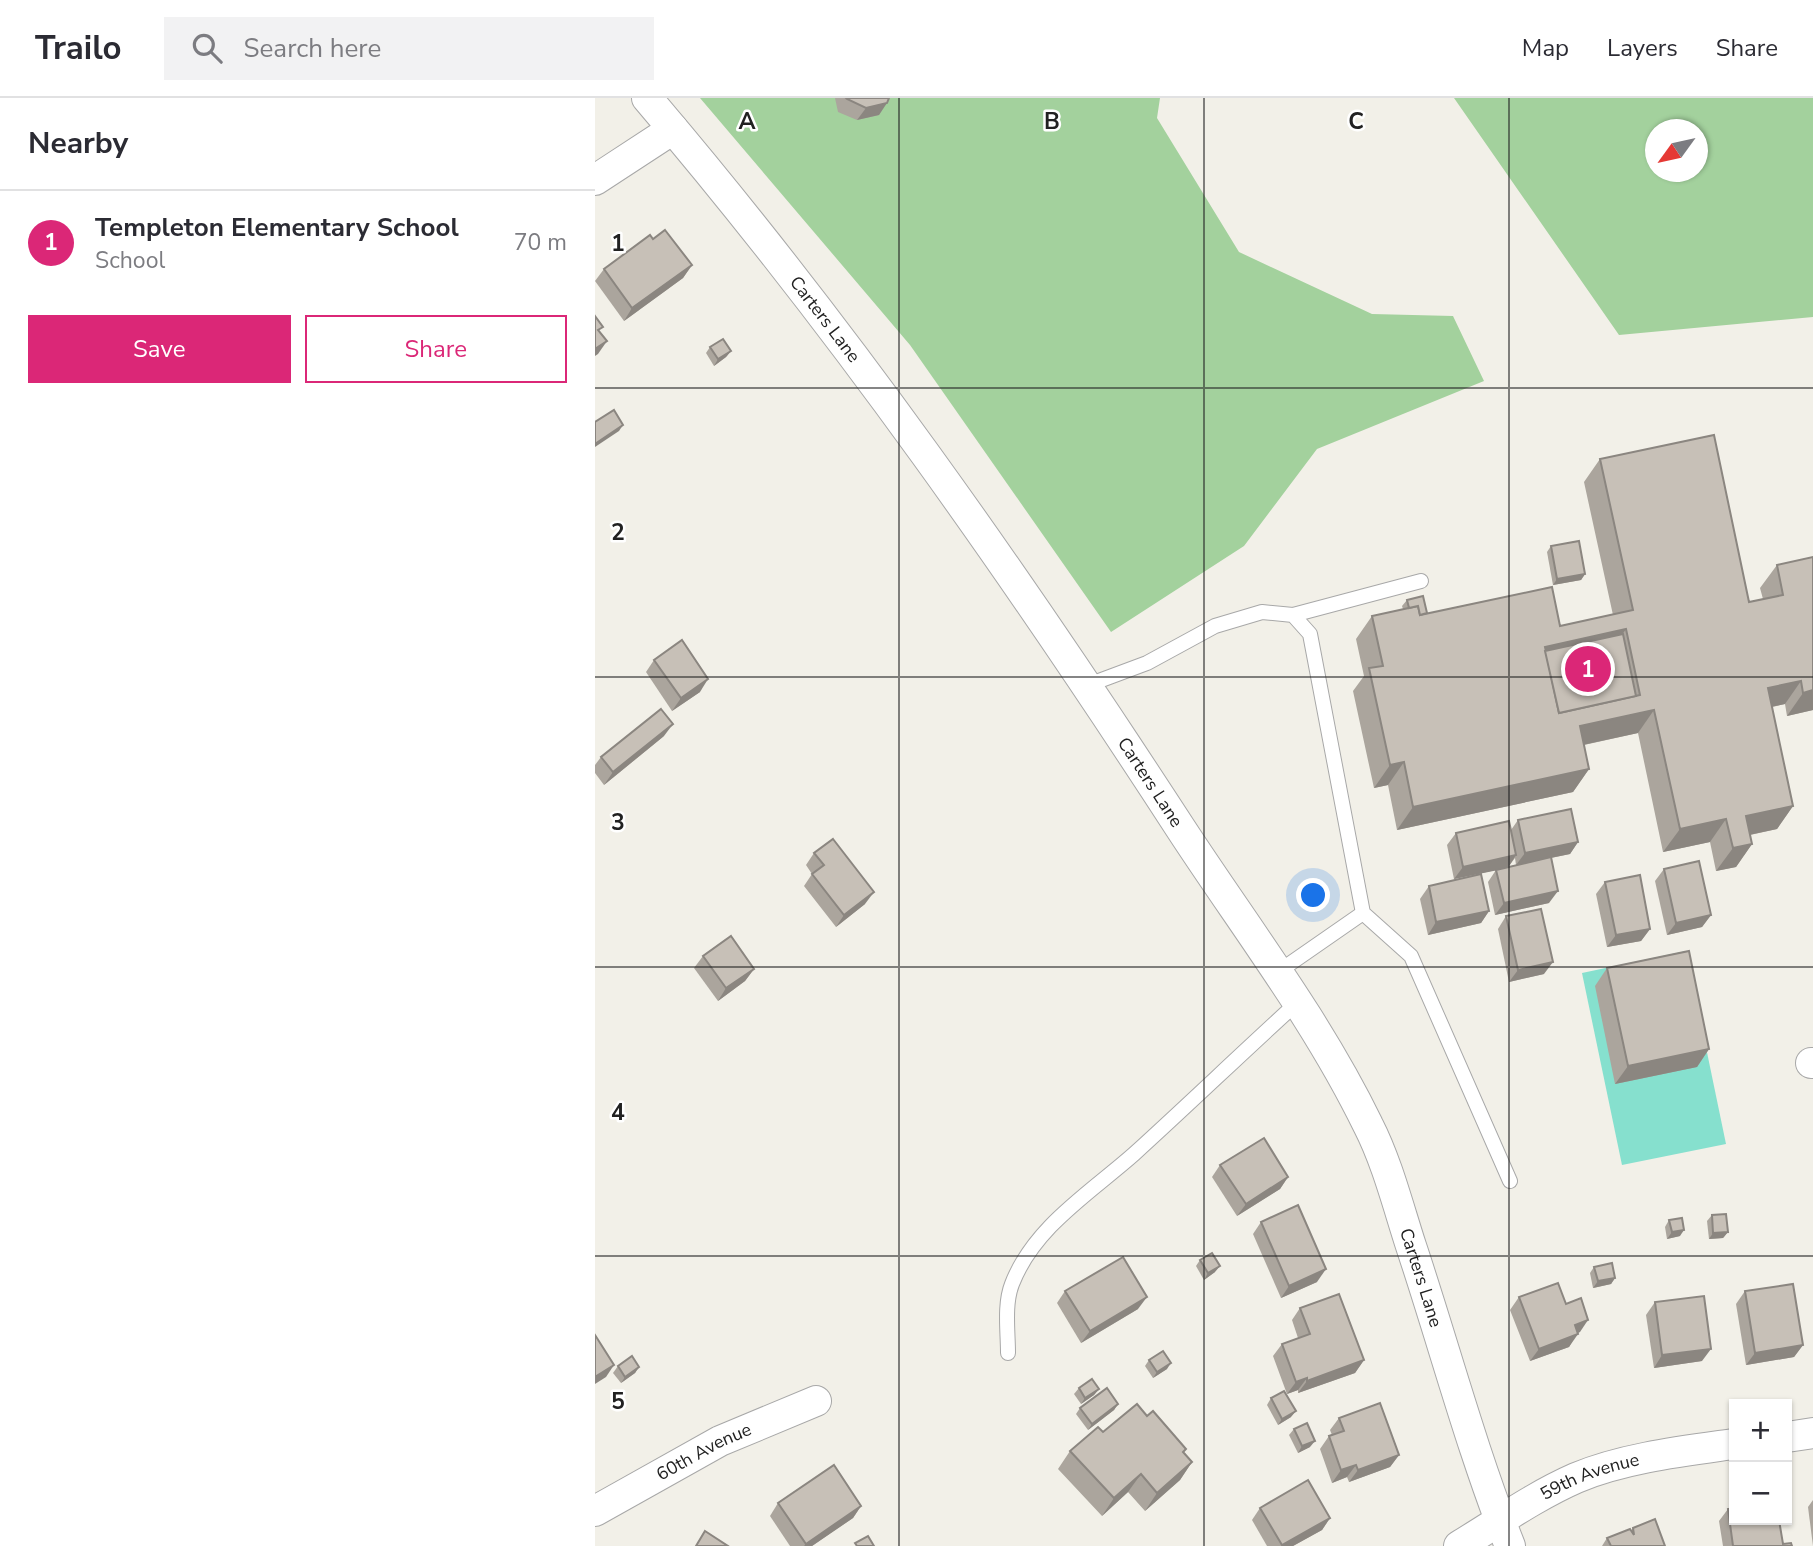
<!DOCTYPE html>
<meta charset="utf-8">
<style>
:root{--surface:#fff;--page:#f2f2f3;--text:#2b2b33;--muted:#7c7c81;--line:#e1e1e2;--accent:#db2777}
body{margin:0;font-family:"Nunito Sans",sans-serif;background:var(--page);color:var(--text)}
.controls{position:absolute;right:21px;bottom:21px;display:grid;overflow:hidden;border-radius:0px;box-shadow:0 2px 5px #0004}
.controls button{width:63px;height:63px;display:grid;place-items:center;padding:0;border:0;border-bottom:2px solid var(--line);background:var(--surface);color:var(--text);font:35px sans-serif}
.compass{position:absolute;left:1050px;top:21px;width:63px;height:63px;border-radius:50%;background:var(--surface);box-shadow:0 2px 5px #0004;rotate:237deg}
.you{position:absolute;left:719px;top:798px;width:24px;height:24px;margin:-18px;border:5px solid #fff;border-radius:50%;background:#1a73e8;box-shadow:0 0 0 10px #1a73e833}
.badge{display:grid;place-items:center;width:46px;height:46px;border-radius:50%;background:var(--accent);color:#fff;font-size:23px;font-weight:700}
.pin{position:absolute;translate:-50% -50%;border:4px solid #fff;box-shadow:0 2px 7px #0006}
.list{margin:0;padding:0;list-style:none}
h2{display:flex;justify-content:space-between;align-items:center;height:91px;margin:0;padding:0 28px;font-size:30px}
h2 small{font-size:23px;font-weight:400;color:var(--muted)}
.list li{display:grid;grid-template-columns:46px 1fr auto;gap:21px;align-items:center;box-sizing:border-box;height:105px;padding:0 28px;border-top:2px solid var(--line)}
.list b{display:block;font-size:26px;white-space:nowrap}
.list p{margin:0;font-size:23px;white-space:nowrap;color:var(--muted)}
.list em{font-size:23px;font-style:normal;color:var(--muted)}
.actions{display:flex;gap:14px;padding:21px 28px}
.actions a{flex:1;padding:16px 0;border:2px solid var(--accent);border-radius:0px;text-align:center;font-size:24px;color:var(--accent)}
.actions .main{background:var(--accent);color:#fff}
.icon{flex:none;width:38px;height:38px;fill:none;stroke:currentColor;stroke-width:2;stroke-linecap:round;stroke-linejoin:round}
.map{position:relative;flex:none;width:1218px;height:1448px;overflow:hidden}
header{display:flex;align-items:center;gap:42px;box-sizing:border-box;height:98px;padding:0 35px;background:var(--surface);border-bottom:2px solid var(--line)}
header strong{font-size:33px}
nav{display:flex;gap:38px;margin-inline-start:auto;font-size:24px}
.search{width:490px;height:63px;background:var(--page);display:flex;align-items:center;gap:18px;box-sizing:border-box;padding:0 24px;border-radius:0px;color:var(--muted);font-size:26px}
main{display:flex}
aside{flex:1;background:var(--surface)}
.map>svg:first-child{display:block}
.forest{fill:#a3d19d;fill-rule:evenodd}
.pitch{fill:#86e0ce}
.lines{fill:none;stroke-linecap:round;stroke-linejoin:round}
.service-casing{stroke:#a8a8a8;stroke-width:16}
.minor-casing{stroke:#a8a8a8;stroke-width:32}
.service{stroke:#fff;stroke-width:14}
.minor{stroke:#fff;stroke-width:30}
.wall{fill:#aba59d;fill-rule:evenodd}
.shaded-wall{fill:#8b8680}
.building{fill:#c7c0b7;stroke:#8b8680;stroke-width:2;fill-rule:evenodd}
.grid{fill:none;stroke:#212121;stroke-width:2;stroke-opacity:0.55}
.labels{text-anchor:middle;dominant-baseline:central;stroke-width:5;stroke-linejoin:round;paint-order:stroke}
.street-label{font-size:18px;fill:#212121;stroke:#fff}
.grid-label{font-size:23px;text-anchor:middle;font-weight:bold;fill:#212121;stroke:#fff;stroke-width:5;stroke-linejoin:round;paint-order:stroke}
</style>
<header>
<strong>Trailo</strong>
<div class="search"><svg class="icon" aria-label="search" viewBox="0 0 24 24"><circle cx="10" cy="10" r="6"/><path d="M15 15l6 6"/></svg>Search here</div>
<nav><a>Map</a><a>Layers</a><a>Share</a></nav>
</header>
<main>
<aside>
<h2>Nearby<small></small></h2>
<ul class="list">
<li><span class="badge">1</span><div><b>Templeton Elementary School</b><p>School</p></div><em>70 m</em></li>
</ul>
<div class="actions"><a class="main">Save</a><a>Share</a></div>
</aside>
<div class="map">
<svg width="1218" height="1448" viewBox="0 0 1218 1448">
<rect width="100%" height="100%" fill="#f2f0e8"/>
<!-- forest -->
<g class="forest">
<path d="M 105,0 L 565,0 L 562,20 L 644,154 L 777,216 L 858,218 L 889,283 L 722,351 L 649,448 L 516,534 L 315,247 Z"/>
<path d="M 859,0 L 1218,0 L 1218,219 L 1024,237 ZM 1060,32 L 1102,32 L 1102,74 L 1060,74 Z"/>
</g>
<!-- pitch -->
<path class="pitch" d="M 1091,853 L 1131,1046 L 1027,1067 L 987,875 Z"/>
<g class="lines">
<defs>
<g id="service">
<path d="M 698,517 L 826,483"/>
<path d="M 493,587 L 552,565 L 620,528 L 667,514 L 698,517 L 715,536 L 768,815 L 816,858 L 915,1083"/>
<path d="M 683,874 L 768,815"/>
<path d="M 413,1255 C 413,1234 409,1206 417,1186 C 439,1129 495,1095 539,1056 C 594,1006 648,954 703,904"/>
</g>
<g id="minor">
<path id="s1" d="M 52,0 C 248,230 421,477 586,731 C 650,829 722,922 773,1027 C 792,1064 803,1108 816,1148 C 849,1247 876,1350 915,1448"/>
<path d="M 0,82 L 78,31"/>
<path d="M 1216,965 L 1218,965"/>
<path d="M 1192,1339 L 1218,1335"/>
<path id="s2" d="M 0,1413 L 125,1343 L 221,1303"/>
<path id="s3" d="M 864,1448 C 902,1425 940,1398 981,1380 C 1028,1360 1089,1353 1139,1346"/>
</g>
</defs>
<!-- service casing -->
<use href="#service" class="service-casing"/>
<!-- minor casing -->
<use href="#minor" class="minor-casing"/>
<!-- service -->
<use href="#service" class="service"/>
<!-- minor -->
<use href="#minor" class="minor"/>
</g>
<!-- wall -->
<g class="wall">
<path d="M 240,0 L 294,0 L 284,17 L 262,22 L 243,14 Z"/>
<path d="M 58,141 L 97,167 L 88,180 L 29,223 L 0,183 L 9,171 Z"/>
<path d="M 115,249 L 136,253 L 131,259 L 119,268 L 111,255 Z"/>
<path d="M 1005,361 L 1154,504 L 1168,501 L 1165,490 L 1182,467 L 1218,612 L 1192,618 L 1190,606 L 1177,609 L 1198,708 L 1182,731 L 1155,737 L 1157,746 L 1141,769 L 1121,773 L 1115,744 L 1068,754 L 1043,635 L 989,647 L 994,671 L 978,694 L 802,732 L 793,687 L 779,690 L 758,593 L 769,578 L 761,541 L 777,518 L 808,511 L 807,508 L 812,502 L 832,515 L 965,528 L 1018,517 L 989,384 Z"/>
<path d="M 956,448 L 990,476 L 986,482 L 958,487 L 952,454 Z"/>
<path d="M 59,562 L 105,594 L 77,613 L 51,574 Z"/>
<path d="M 69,638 L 9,687 L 0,675 L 0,667 L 6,659 Z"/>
<path d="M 923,722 L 983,744 L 975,756 L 956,760 L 954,805 L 900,817 L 893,784 L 901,772 L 859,781 L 852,747 L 861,735 L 916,732 ZM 920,760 L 921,767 L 913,769 Z"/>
<path d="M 219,755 L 270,806 L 241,829 L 209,788 L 217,776 L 211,767 Z"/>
<path d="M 1069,771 L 1116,817 L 1107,829 L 1072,837 L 1060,783 Z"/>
<path d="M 1010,784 L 1055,831 L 1046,843 L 1012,849 L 1001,796 Z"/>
<path d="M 834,788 L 894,813 L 886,825 L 833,837 L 825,801 Z"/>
<path d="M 911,818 L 949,876 L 914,884 L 903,831 Z"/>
<path d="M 108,858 L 159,871 L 150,883 L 123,903 L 99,870 Z"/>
<path d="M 1012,870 L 1114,951 L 1102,969 L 1020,986 L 1000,888 Z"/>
<path d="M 625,1067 L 693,1079 L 685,1091 L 642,1118 L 617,1079 Z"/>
<path d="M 1117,1117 L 1133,1134 L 1128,1140 L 1114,1141 L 1112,1123 Z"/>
<path d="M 1074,1122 L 1085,1138 L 1072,1141 L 1070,1129 Z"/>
<path d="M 666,1124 L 722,1184 L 686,1200 L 658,1136 Z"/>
<path d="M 605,1162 L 620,1174 L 609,1182 L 601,1168 Z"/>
<path d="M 999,1169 L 1020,1180 L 1016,1186 L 998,1190 L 995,1175 Z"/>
<path d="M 470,1193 L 543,1211 L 486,1245 L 462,1205 Z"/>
<path d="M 1150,1193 L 1208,1247 L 1199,1259 L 1151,1267 L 1141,1206 Z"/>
<path d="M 924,1199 L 971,1206 L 985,1234 L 982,1235 L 974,1249 L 935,1263 L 915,1212 Z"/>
<path d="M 1060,1204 L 1107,1263 L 1059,1270 L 1051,1217 Z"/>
<path d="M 705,1210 L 769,1262 L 760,1275 L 703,1295 L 703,1292 L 692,1296 L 678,1258 L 687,1246 L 703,1240 L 697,1222 Z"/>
<path d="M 554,1262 L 572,1271 L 558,1280 L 550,1268 Z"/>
<path d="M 23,1268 L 44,1269 L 40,1275 L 26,1285 L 18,1275 Z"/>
<path d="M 484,1290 L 504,1291 L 499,1297 L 486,1306 L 479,1296 Z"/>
<path d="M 676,1300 L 696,1319 L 683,1327 L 672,1307 Z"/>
<path d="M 523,1306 L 519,1312 L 493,1332 L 481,1316 L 485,1310 Z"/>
<path d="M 552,1318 L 591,1351 L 589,1354 L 597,1364 L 585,1382 L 550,1413 L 533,1394 L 507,1418 L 463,1371 L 475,1353 Z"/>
<path d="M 744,1320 L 804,1357 L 795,1369 L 754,1384 L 752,1379 L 737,1385 L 725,1351 L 734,1338 L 737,1337 L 735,1332 Z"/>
<path d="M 699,1331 L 715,1349 L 703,1355 L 694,1337 Z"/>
<path d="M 1218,1402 L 1218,1448 L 1213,1409 Z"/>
<path d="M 183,1405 L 266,1408 L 258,1420 L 217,1448 L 195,1448 L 175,1418 Z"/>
<path d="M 665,1410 L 735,1420 L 727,1432 L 698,1448 L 672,1448 L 657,1422 Z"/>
<path d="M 1133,1411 L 1188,1446 L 1197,1448 L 1128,1448 L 1124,1423 Z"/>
<path d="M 1038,1430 L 1070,1448 L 1007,1448 L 1012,1440 L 1036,1433 Z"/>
</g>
<!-- shaded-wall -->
<g class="shaded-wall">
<path d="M 292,5 L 284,17 L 262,22 L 271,10 Z"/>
<path d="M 97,167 L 88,180 L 29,223 L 37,210 Z"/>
<path d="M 12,243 L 3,256 L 0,258 L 0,251 Z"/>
<path d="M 136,253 L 131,259 L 119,268 L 123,261 Z"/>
<path d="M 28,327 L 24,333 L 0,349 L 0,346 Z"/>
<path d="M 990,476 L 986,482 L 958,487 L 962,481 Z"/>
<path d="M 1031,531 L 1015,554 L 949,568 L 950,549 Z"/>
<path d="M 113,581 L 105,594 L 77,613 L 86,600 Z"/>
<path d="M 1206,583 L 1190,606 L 1157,613 L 1173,590 Z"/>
<path d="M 1218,592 L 1218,612 L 1192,618 L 1208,595 Z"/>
<path d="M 1059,612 L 1043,635 L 969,651 L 961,620 Z"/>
<path d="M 78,626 L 69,638 L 9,687 L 18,674 Z"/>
<path d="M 809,664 L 793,687 L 779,690 L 795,667 Z"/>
<path d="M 994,671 L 978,694 L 802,732 L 818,709 Z"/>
<path d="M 1198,708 L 1182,731 L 1135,741 L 1151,718 Z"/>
<path d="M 1131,721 L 1115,744 L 1068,754 L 1085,731 Z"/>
<path d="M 983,744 L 975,756 L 921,767 L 930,755 Z"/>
<path d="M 1157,746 L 1141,769 L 1121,773 L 1138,750 Z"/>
<path d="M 921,757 L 913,770 L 859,781 L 868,769 Z"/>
<path d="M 963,793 L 954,805 L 900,817 L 909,805 Z"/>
<path d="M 279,794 L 270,806 L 241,829 L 249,817 Z"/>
<path d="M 894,813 L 886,825 L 833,837 L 841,824 Z"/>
<path d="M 1116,817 L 1107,829 L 1072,837 L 1081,825 Z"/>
<path d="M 1055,831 L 1046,843 L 1012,849 L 1021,837 Z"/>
<path d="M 958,864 L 949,876 L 914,884 L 923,872 Z"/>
<path d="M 159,871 L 150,883 L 123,903 L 131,890 Z"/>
<path d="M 1114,951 L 1102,969 L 1020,986 L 1033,968 Z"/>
<path d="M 693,1079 L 685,1091 L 642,1118 L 651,1106 Z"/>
<path d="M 1089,1132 L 1085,1138 L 1072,1141 L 1077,1134 Z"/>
<path d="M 1133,1134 L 1128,1140 L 1114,1141 L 1118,1135 Z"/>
<path d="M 625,1168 L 620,1174 L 609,1182 L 613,1175 Z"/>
<path d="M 731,1171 L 722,1184 L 686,1200 L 694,1188 Z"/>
<path d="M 1020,1180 L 1016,1186 L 998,1190 L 1003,1183 Z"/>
<path d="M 552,1199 L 543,1211 L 486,1245 L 495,1233 Z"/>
<path d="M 993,1222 L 985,1234 L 971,1240 L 980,1227 Z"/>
<path d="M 983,1236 L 974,1249 L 935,1263 L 944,1251 Z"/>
<path d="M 1208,1247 L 1199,1259 L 1151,1267 L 1160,1255 Z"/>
<path d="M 1116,1251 L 1107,1263 L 1059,1270 L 1067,1257 Z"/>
<path d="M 769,1262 L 760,1275 L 703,1295 L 712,1283 Z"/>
<path d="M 576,1265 L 572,1271 L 558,1280 L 562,1274 Z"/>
<path d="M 19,1267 L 11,1279 L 0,1286 L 0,1279 Z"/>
<path d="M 44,1269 L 40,1275 L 26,1285 L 30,1279 Z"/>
<path d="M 712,1280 L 703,1292 L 692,1296 L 701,1284 Z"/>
<path d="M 504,1291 L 499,1297 L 486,1306 L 490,1300 Z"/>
<path d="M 523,1306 L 519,1312 L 493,1332 L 497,1326 Z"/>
<path d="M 701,1313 L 696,1319 L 683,1327 L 687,1321 Z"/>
<path d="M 720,1343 L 715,1349 L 703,1355 L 707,1348 Z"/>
<path d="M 804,1357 L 795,1369 L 754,1384 L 763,1372 Z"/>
<path d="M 597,1364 L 585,1382 L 550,1413 L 562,1395 Z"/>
<path d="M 761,1367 L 752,1379 L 737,1385 L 746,1372 Z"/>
<path d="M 546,1376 L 533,1394 L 507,1418 L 519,1400 Z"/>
<path d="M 266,1408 L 258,1420 L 217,1448 L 209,1448 L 211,1446 Z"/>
<path d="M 735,1420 L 727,1432 L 698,1448 L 686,1448 Z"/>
</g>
<!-- building -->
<g class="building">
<path d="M 251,0 L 294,0 L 292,5 L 271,10 L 252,1 Z"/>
<path d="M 70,132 L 97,167 L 37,210 L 9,171 L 55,137 L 58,141 Z"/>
<path d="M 0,218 L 8,229 L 3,232 L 12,243 L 0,251 Z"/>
<path d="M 128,241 L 136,253 L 123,261 L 115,249 Z"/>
<path d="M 19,312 L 28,327 L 0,346 L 0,324 Z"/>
<path d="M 1119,337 L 1154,504 L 1188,497 L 1182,467 L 1218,459 L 1218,592 L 1208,595 L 1206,583 L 1173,590 L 1198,708 L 1151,718 L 1157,746 L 1138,750 L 1131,721 L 1085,731 L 1059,612 L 985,628 L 994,671 L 818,709 L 809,664 L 795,667 L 774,570 L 788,568 L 777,518 L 823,508 L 825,517 L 957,489 L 965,528 L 1038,512 L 1005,361 ZM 1031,531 L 1045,597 L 964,615 L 950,549 Z"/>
<path d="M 984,443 L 990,476 L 962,481 L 956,448 Z"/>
<path d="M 828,498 L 832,515 L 825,517 L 823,508 L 814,510 L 812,502 Z"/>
<path d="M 1028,536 L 1041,598 L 964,615 L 950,553 Z"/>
<path d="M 87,542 L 113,581 L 86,600 L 59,562 Z"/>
<path d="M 66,611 L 78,626 L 18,674 L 6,659 Z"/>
<path d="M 976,711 L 983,744 L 930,755 L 923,722 Z"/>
<path d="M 914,723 L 921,757 L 868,769 L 861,735 Z"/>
<path d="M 238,741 L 279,794 L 249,817 L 217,776 L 229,767 L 219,755 Z"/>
<path d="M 956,759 L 963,793 L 909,805 L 901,772 Z"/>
<path d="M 1104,763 L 1116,817 L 1081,825 L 1069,771 Z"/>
<path d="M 886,776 L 894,813 L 841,824 L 834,788 Z"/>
<path d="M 1045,777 L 1055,831 L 1021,837 L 1010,784 Z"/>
<path d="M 946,811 L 958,864 L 923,872 L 911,818 Z"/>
<path d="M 136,838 L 159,871 L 131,890 L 108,858 Z"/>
<path d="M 1094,853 L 1114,951 L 1033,968 L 1012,870 Z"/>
<path d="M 669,1040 L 693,1079 L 651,1106 L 625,1067 Z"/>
<path d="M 703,1107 L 731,1171 L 694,1188 L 666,1124 Z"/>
<path d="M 1131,1116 L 1133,1134 L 1118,1135 L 1117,1117 Z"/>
<path d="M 1087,1120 L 1089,1132 L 1077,1134 L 1074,1122 Z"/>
<path d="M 617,1155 L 625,1168 L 613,1175 L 605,1162 Z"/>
<path d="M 528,1159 L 552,1199 L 495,1233 L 470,1193 Z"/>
<path d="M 1017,1165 L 1020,1180 L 1003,1183 L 999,1169 Z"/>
<path d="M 963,1185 L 971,1206 L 986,1200 L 993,1222 L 980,1227 L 983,1236 L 944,1251 L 924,1199 Z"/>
<path d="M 1198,1186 L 1208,1247 L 1160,1255 L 1150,1193 Z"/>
<path d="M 744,1196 L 769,1262 L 712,1283 L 712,1280 L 701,1284 L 687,1246 L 715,1236 L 705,1210 Z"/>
<path d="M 1109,1198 L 1116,1251 L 1067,1257 L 1060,1204 Z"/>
<path d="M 0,1237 L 19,1267 L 0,1279 Z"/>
<path d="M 568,1253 L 576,1265 L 562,1274 L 554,1262 Z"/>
<path d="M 37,1258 L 44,1269 L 30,1279 L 23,1268 Z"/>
<path d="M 497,1281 L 504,1291 L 490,1300 L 484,1290 Z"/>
<path d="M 512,1290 L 523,1306 L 497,1326 L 485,1310 Z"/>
<path d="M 689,1293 L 701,1313 L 687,1321 L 676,1300 Z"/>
<path d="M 785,1305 L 804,1357 L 763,1372 L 761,1367 L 746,1372 L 734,1338 L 749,1333 L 744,1320 Z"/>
<path d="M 542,1306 L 552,1318 L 558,1313 L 591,1351 L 588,1354 L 597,1364 L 562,1395 L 546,1376 L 519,1400 L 475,1353 L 503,1329 L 508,1334 Z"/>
<path d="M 712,1325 L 720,1343 L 707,1348 L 699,1331 Z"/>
<path d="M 239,1367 L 266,1408 L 211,1446 L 183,1405 Z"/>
<path d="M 713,1382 L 735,1420 L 687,1447 L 665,1410 Z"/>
<path d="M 1139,1410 L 1139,1422 L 1184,1422 L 1188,1446 L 1196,1445 L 1197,1448 L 1138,1448 L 1133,1411 Z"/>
<path d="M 1060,1421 L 1070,1448 L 1016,1448 L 1012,1440 L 1035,1431 L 1039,1437 L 1038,1430 Z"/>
<path d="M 110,1433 L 133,1448 L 101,1448 Z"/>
<path d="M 273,1438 L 279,1448 L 262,1448 L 260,1445 Z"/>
</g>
<!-- grid -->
<path class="grid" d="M 304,0 L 304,1448M 609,0 L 609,1448M 914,0 L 914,1448M 0,290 L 1218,290M 0,579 L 1218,579M 0,869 L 1218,869M 0,1158 L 1218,1158"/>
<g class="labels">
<!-- street labels -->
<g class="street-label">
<text stroke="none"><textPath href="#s1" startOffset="284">Carters Lane</textPath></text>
<text stroke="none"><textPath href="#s1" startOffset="850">Carters Lane</textPath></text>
<text stroke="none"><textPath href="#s1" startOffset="1418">Carters Lane</textPath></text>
<text stroke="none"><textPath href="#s2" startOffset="124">60th Avenue</textPath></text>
<text stroke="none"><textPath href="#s3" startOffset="149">59th Avenue</textPath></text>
</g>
</g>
<g class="grid-label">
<text x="152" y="31">A</text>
<text x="457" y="31">B</text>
<text x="761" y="31">C</text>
<text x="23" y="153">1</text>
<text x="23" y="442">2</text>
<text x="23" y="732">3</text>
<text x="23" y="1022">4</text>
<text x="23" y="1311">5</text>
</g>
</svg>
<div class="controls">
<button>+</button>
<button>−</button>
</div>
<svg class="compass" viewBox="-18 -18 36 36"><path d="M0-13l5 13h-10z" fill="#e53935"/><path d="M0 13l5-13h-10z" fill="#7c7c81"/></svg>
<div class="you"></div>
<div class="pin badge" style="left:993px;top:571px">1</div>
</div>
</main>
